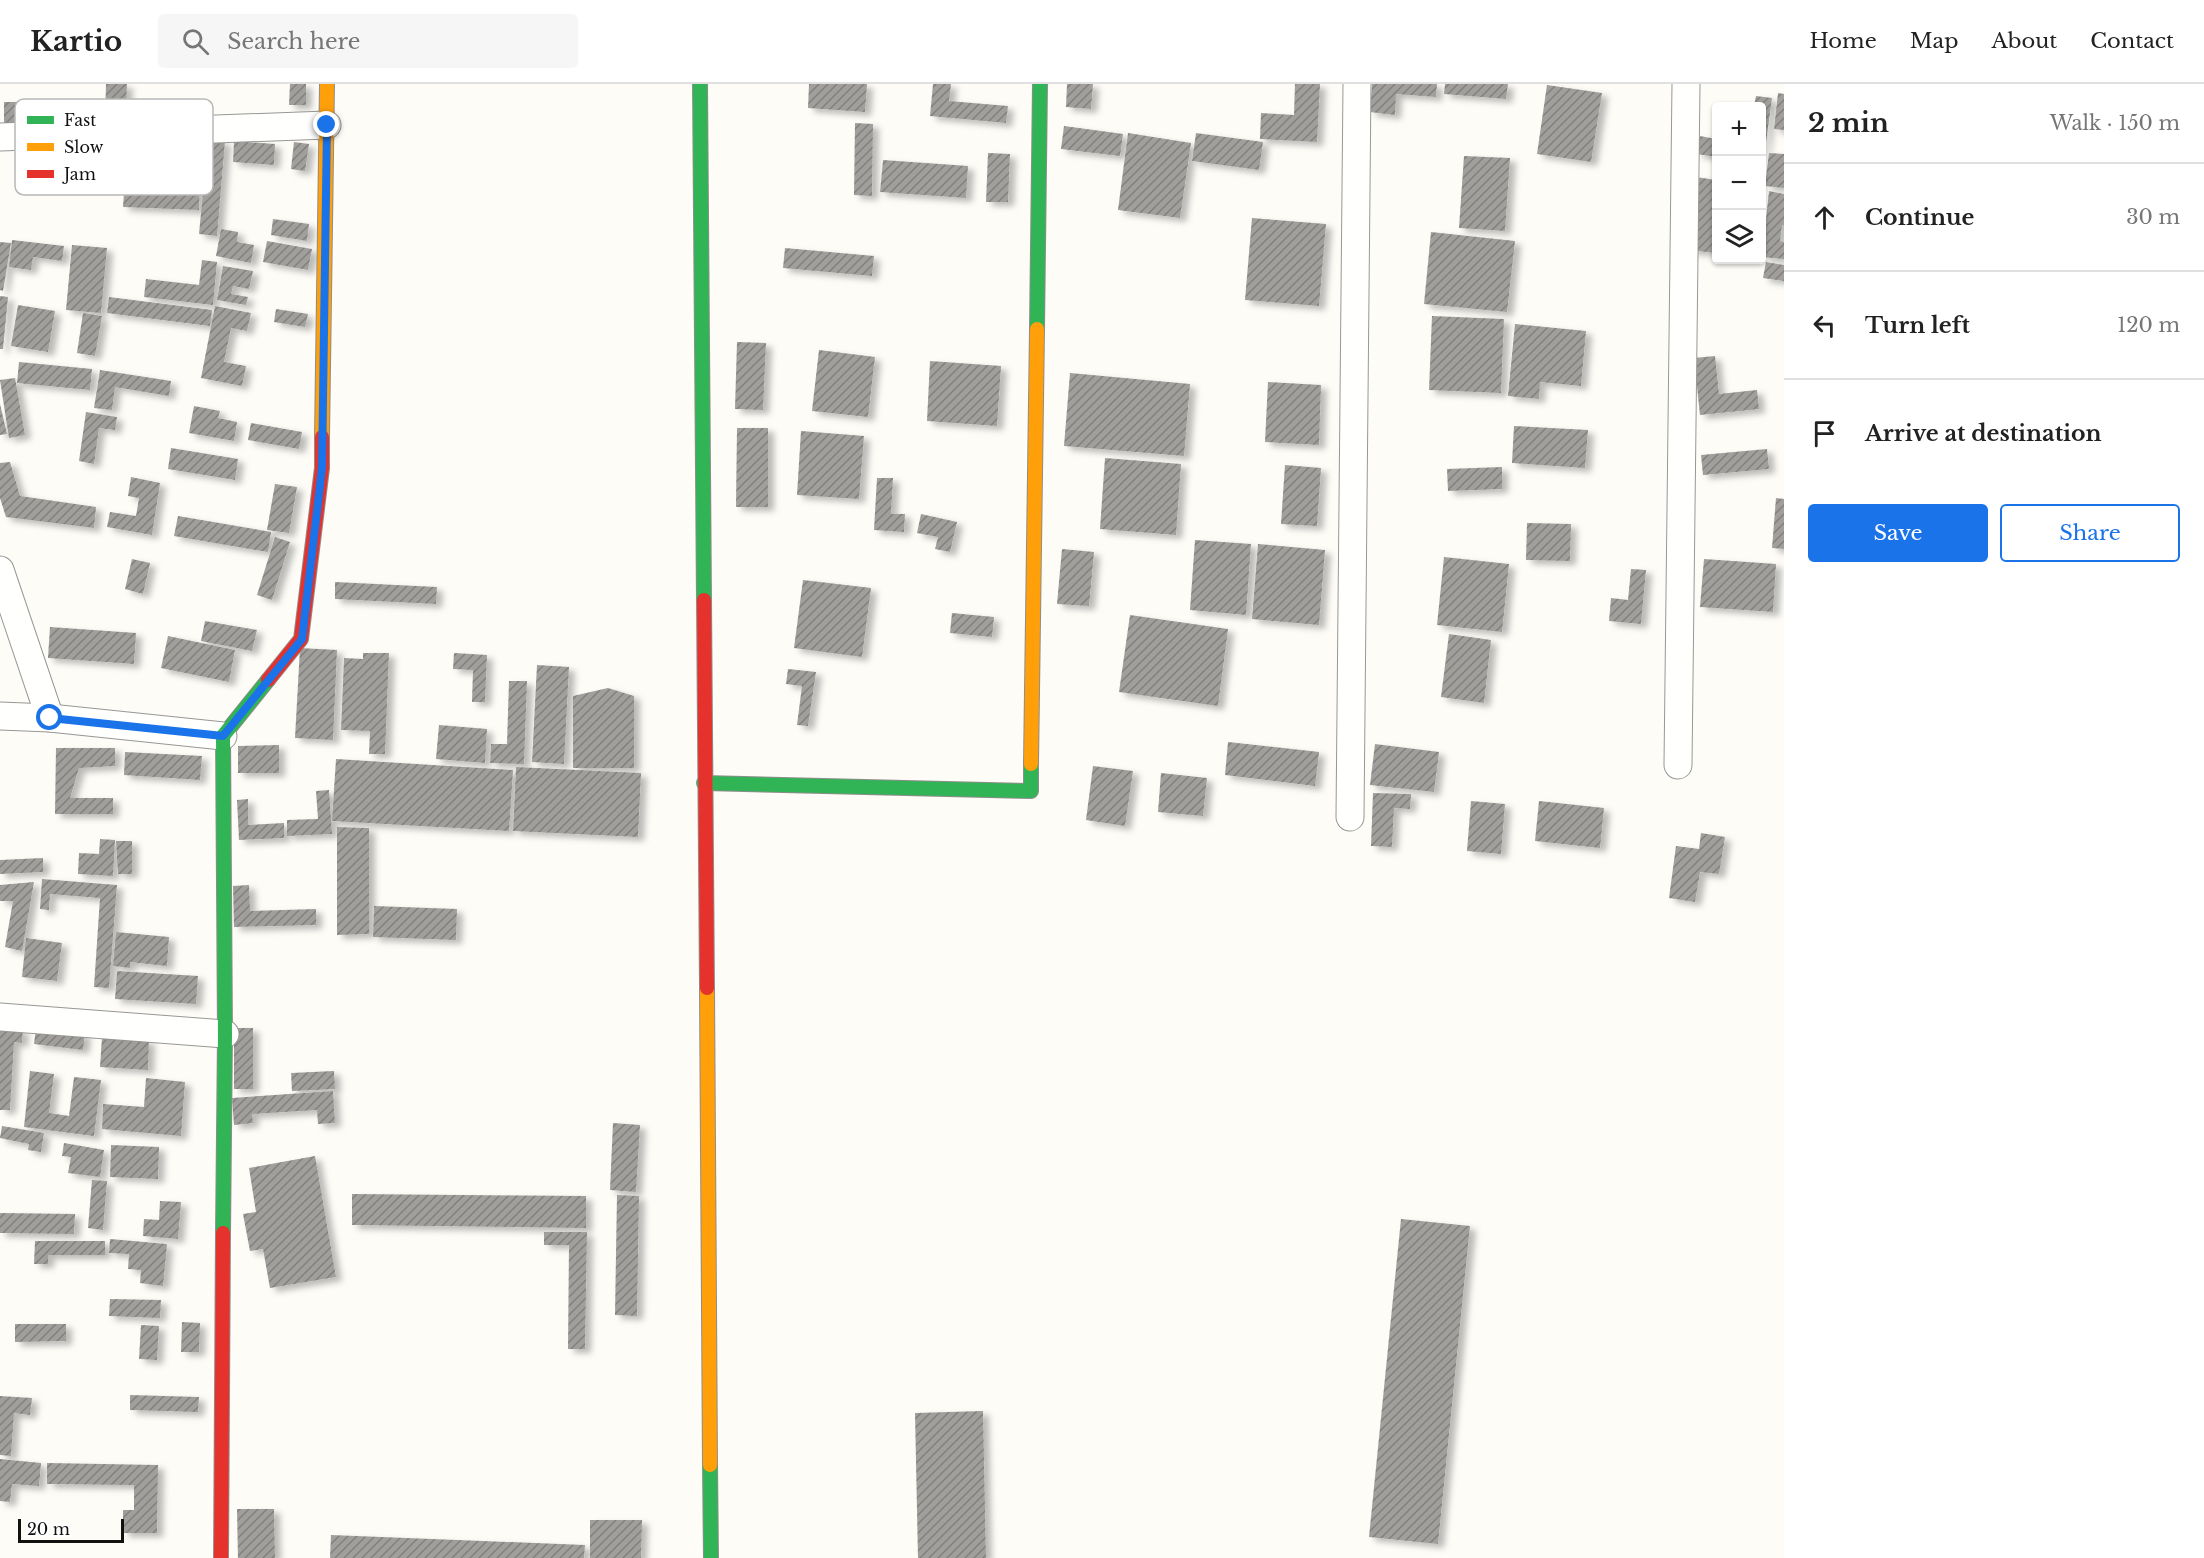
<!DOCTYPE html>
<meta charset="utf-8">
<style>
:root{--surface:#fff;--page:#f6f6f6;--text:#222;--muted:#767676;--line:#e0e0e0;--accent:#1a73e8}
body{margin:0;font-family:"Libre Baskerville",serif;background:var(--page);color:var(--text)}
.controls{position:absolute;right:18px;top:18px;display:grid;overflow:hidden;border-radius:6px;box-shadow:0 2px 4px #0004}
.controls button{width:54px;height:54px;display:grid;place-items:center;padding:0;border:0;border-bottom:2px solid var(--line);background:var(--surface);color:var(--text);font:30px sans-serif}
.scale{position:absolute;left:18px;bottom:15px;width:106px;box-sizing:border-box;padding-left:6px;border:3px solid #111;border-top:0;font-size:16px;line-height:21px;white-space:nowrap;color:#111;-webkit-text-stroke:4px #fff;paint-order:stroke}
.stop{position:absolute;width:18px;height:18px;margin:-14px;border:4px solid #1a73e8;border-radius:50%;background:#fff}
.stop.end{background:#1a73e8;border-color:#fff;box-shadow:0 2px 6px #0008}
.list{margin:0;padding:0;list-style:none}
h2{display:flex;justify-content:space-between;align-items:center;height:78px;margin:0;padding:0 24px;font-size:26px}
h2 small{font-size:20px;font-weight:400;color:var(--muted)}
.list li{display:grid;grid-template-columns:39px 1fr auto;gap:18px;align-items:center;box-sizing:border-box;height:108px;padding:0 24px;border-top:2px solid var(--line)}
.list b{display:block;font-size:22px;white-space:nowrap}
.list em{font-size:20px;font-style:normal;color:var(--muted)}
.actions{display:flex;gap:12px;padding:18px 24px}
.actions a{flex:1;padding:14px 0;border:2px solid var(--accent);border-radius:6px;text-align:center;font-size:21px;color:var(--accent)}
.actions .main{background:var(--accent);color:#fff}
.icon{flex:none;width:33px;height:33px;fill:none;stroke:currentColor;stroke-width:2;stroke-linecap:round;stroke-linejoin:round}
.map{position:relative;flex:none;width:1784px;height:1474px;overflow:hidden}
header{display:flex;align-items:center;gap:36px;box-sizing:border-box;height:84px;padding:0 30px;background:var(--surface);border-bottom:2px solid var(--line)}
header strong{font-size:28px}
nav{display:flex;gap:33px;margin-inline-start:auto;font-size:21px}
.search{width:420px;height:54px;background:var(--page);display:flex;align-items:center;gap:15px;box-sizing:border-box;padding:0 21px;border-radius:6px;color:var(--muted);font-size:22px}
main{display:flex}
aside{flex:1;background:var(--surface)}
.map>svg:first-child{display:block}
.building{fill:url(#building-hatch);filter:url(#shadow)}
.lines{fill:none;stroke-linecap:round;stroke-linejoin:round}
.street-casing{stroke:#979795;stroke-width:29}
.fast-casing{stroke:#8e8d8b;stroke-width:16}
.slow-casing{stroke:#8e8d8b;stroke-width:16}
.jam-casing{stroke:#8e8d8b;stroke-width:16}
.street{stroke:#fffffe;stroke-width:27}
.fast{stroke:#30b455;stroke-width:14}
.slow{stroke:#ff9f0a;stroke-width:14}
.jam{stroke:#e5322d;stroke-width:14}
.route{stroke:#1a73e8;stroke-width:8}
.key{fill:#fff;stroke:#b8b8b8;stroke-width:1.5}
.key-label{font-size:16px;fill:#111}
</style>
<header>
<strong>Kartio</strong>
<div class="search"><svg class="icon" aria-label="search" viewBox="0 0 24 24"><circle cx="10" cy="10" r="6"/><path d="M15 15l6 6"/></svg>Search here</div>
<nav><a>Home</a><a>Map</a><a>About</a><a>Contact</a></nav>
</header>
<main>
<div class="map">
<svg width="1784" height="1474" viewBox="0 0 1784 1474">
<defs>
<pattern id="building-hatch" width="6" height="6" patternUnits="userSpaceOnUse" patternTransform="scale(1.5)"><rect width="6" height="6" fill="#a19f9c"/><path d="M-1 1l2-2M0 6l6-6M5 7l2-2" fill="none" stroke="#82807e"/></pattern>
<filter id="shadow"><feDropShadow dx="6" dy="4" stdDeviation="3" flood-color="#0004"/></filter>
</defs>
<rect width="100%" height="100%" fill="#fdfcf7"/>
<!-- building -->
<g class="building">
<path d="M 106,0 L 127,0 L 126,23 L 138,24 L 138,39 L 105,38 Z"/>
<path d="M 290,0 L 306,0 L 306,21 L 289,21 Z"/>
<path d="M 809,0 L 867,0 L 865,28 L 808,24 Z"/>
<path d="M 933,0 L 951,0 L 949,17 L 1008,22 L 1006,39 L 930,32 Z"/>
<path d="M 1067,0 L 1093,0 L 1091,25 L 1066,23 Z"/>
<path d="M 1295,0 L 1320,0 L 1317,58 L 1260,55 L 1261,29 L 1294,31 Z"/>
<path d="M 1372,0 L 1437,0 L 1436,13 L 1396,10 L 1395,31 L 1370,28 Z"/>
<path d="M 1445,0 L 1508,0 L 1506,15 L 1444,10 Z"/>
<path d="M 1547,1 L 1602,9 L 1591,78 L 1537,70 Z"/>
<path d="M 1778,9 L 1784,10 L 1784,46 L 1774,45 Z"/>
<path d="M 1756,12 L 1772,14 L 1763,81 L 1762,22 L 1754,22 Z"/>
<path d="M 4,18 L 20,18 L 21,24 L 29,25 L 29,18 L 52,18 L 52,44 L 4,43 Z"/>
<path d="M 855,39 L 873,40 L 872,112 L 854,111 Z"/>
<path d="M 1064,42 L 1123,50 L 1120,72 L 1061,65 Z"/>
<path d="M 1128,49 L 1191,59 L 1180,134 L 1118,126 Z"/>
<path d="M 1196,49 L 1263,58 L 1259,86 L 1192,77 Z"/>
<path d="M 1700,52 L 1716,55 L 1716,73 L 1697,70 Z"/>
<path d="M 208,56 L 225,57 L 217,152 L 199,150 Z"/>
<path d="M 234,57 L 275,60 L 274,81 L 233,78 Z"/>
<path d="M 294,58 L 309,60 L 305,87 L 291,85 Z"/>
<path d="M 988,69 L 1010,70 L 1008,118 L 986,118 Z"/>
<path d="M 1769,69 L 1784,70 L 1784,104 L 1765,102 Z"/>
<path d="M 1464,72 L 1510,74 L 1505,147 L 1459,144 Z"/>
<path d="M 883,76 L 968,82 L 966,114 L 880,108 Z"/>
<path d="M 1696,93 L 1716,96 L 1716,169 L 1688,166 Z"/>
<path d="M 125,94 L 200,97 L 199,126 L 123,123 Z"/>
<path d="M 1769,107 L 1784,110 L 1784,141 L 1782,141 L 1780,157 L 1784,158 L 1784,175 L 1762,173 Z"/>
<path d="M 1252,134 L 1326,140 L 1319,222 L 1245,216 Z"/>
<path d="M 273,135 L 309,140 L 307,157 L 271,151 Z"/>
<path d="M 221,145 L 238,148 L 237,158 L 254,161 L 251,179 L 216,172 Z"/>
<path d="M 1431,148 L 1515,157 L 1507,228 L 1424,220 Z"/>
<path d="M 12,156 L 64,162 L 62,177 L 33,173 L 31,186 L 9,183 Z"/>
<path d="M 267,157 L 312,165 L 308,186 L 263,178 Z"/>
<path d="M 0,158 L 11,159 L 3,207 L 0,206 Z"/>
<path d="M 72,161 L 107,164 L 101,229 L 66,226 Z"/>
<path d="M 785,164 L 874,172 L 872,192 L 783,184 Z"/>
<path d="M 202,176 L 217,178 L 213,221 L 144,213 L 146,195 L 199,201 Z"/>
<path d="M 1766,178 L 1784,181 L 1784,197 L 1763,194 Z"/>
<path d="M 223,182 L 253,187 L 249,205 L 233,202 L 231,210 L 248,213 L 246,221 L 217,216 Z"/>
<path d="M 0,212 L 8,213 L 3,265 L 0,265 Z"/>
<path d="M 109,213 L 212,226 L 210,242 L 107,229 Z"/>
<path d="M 18,221 L 55,227 L 48,268 L 11,262 Z"/>
<path d="M 215,222 L 251,229 L 247,247 L 231,244 L 224,278 L 246,282 L 242,302 L 201,294 Z"/>
<path d="M 276,225 L 308,230 L 305,243 L 274,238 Z"/>
<path d="M 83,229 L 102,232 L 95,272 L 77,269 Z"/>
<path d="M 1432,232 L 1504,235 L 1501,309 L 1429,306 Z"/>
<path d="M 1515,240 L 1586,247 L 1581,302 L 1540,298 L 1539,315 L 1508,312 Z"/>
<path d="M 737,258 L 766,259 L 763,326 L 735,325 Z"/>
<path d="M 819,266 L 875,273 L 868,333 L 812,327 Z"/>
<path d="M 1715,272 L 1719,310 L 1757,306 L 1759,325 L 1700,331 L 1694,274 Z"/>
<path d="M 930,277 L 1001,282 L 997,342 L 927,337 Z"/>
<path d="M 19,278 L 92,285 L 90,306 L 17,299 Z"/>
<path d="M 100,286 L 171,297 L 169,312 L 115,303 L 112,326 L 94,324 Z"/>
<path d="M 1070,289 L 1190,300 L 1184,372 L 1064,362 Z"/>
<path d="M 15,294 L 25,351 L 9,354 L 0,296 Z"/>
<path d="M 1268,298 L 1321,301 L 1319,361 L 1265,358 Z"/>
<path d="M 0,320 L 7,350 L 0,351 Z"/>
<path d="M 194,322 L 220,327 L 218,334 L 237,338 L 234,357 L 189,349 Z"/>
<path d="M 86,328 L 117,333 L 115,346 L 99,344 L 94,380 L 79,377 Z"/>
<path d="M 251,339 L 302,348 L 299,365 L 248,356 Z"/>
<path d="M 1514,342 L 1588,346 L 1585,384 L 1512,379 Z"/>
<path d="M 737,344 L 768,344 L 768,423 L 736,423 Z"/>
<path d="M 801,347 L 864,352 L 859,415 L 797,411 Z"/>
<path d="M 171,364 L 238,375 L 235,396 L 168,385 Z"/>
<path d="M 1767,365 L 1769,385 L 1703,391 L 1701,371 Z"/>
<path d="M 1105,374 L 1181,380 L 1176,451 L 1100,445 Z"/>
<path d="M 10,378 L 20,412 L 96,423 L 94,444 L 6,433 L 0,414 L 0,379 Z"/>
<path d="M 1285,381 L 1321,384 L 1317,442 L 1281,440 Z"/>
<path d="M 1502,383 L 1502,405 L 1448,407 L 1447,385 Z"/>
<path d="M 131,393 L 160,399 L 152,451 L 107,443 L 110,428 L 136,432 L 139,414 L 128,412 Z"/>
<path d="M 877,394 L 893,394 L 891,430 L 905,430 L 904,448 L 874,446 Z"/>
<path d="M 275,400 L 297,403 L 289,449 L 267,446 Z"/>
<path d="M 1776,414 L 1784,415 L 1784,465 L 1772,464 Z"/>
<path d="M 921,430 L 957,438 L 950,468 L 935,465 L 938,453 L 917,449 Z"/>
<path d="M 178,432 L 271,448 L 268,468 L 174,452 Z"/>
<path d="M 1527,439 L 1571,440 L 1570,477 L 1526,476 Z"/>
<path d="M 275,453 L 290,458 L 272,516 L 257,511 Z"/>
<path d="M 1195,456 L 1251,460 L 1246,531 L 1190,526 Z"/>
<path d="M 1258,460 L 1325,466 L 1319,541 L 1252,535 Z"/>
<path d="M 1062,465 L 1094,468 L 1089,522 L 1057,520 Z"/>
<path d="M 1444,473 L 1509,480 L 1502,548 L 1437,541 Z"/>
<path d="M 132,475 L 150,479 L 143,510 L 125,505 Z"/>
<path d="M 1704,475 L 1776,480 L 1773,528 L 1700,523 Z"/>
<path d="M 1631,485 L 1646,486 L 1641,540 L 1609,537 L 1611,514 L 1628,516 Z"/>
<path d="M 803,496 L 871,504 L 862,573 L 794,564 Z"/>
<path d="M 335,498 L 437,503 L 436,520 L 335,515 Z"/>
<path d="M 952,529 L 994,533 L 992,553 L 950,549 Z"/>
<path d="M 1130,531 L 1228,545 L 1218,622 L 1119,608 Z"/>
<path d="M 205,537 L 257,546 L 252,567 L 201,557 Z"/>
<path d="M 50,543 L 136,549 L 134,580 L 48,574 Z"/>
<path d="M 1449,550 L 1491,556 L 1484,619 L 1441,613 Z"/>
<path d="M 168,552 L 235,566 L 229,598 L 161,584 Z"/>
<path d="M 300,564 L 337,566 L 333,656 L 295,654 Z"/>
<path d="M 363,569 L 389,569 L 385,670 L 369,670 L 370,647 L 341,646 L 344,574 L 363,575 Z"/>
<path d="M 454,569 L 487,571 L 485,618 L 472,618 L 473,586 L 453,585 Z"/>
<path d="M 537,581 L 569,583 L 564,680 L 532,678 Z"/>
<path d="M 788,585 L 816,588 L 808,642 L 797,641 L 802,602 L 786,600 Z"/>
<path d="M 509,597 L 527,597 L 524,680 L 490,679 L 491,660 L 507,660 Z"/>
<path d="M 608,604 L 634,612 L 634,684 L 573,684 L 573,612 Z"/>
<path d="M 439,641 L 487,645 L 485,679 L 436,675 Z"/>
<path d="M 1228,658 L 1319,668 L 1315,702 L 1225,691 Z"/>
<path d="M 1375,660 L 1439,668 L 1434,708 L 1370,701 Z"/>
<path d="M 279,661 L 279,689 L 238,689 L 238,662 Z"/>
<path d="M 56,664 L 115,664 L 115,682 L 79,684 L 70,714 L 113,714 L 113,730 L 55,730 Z"/>
<path d="M 125,668 L 202,672 L 200,696 L 124,691 Z"/>
<path d="M 336,675 L 513,686 L 509,747 L 332,737 Z"/>
<path d="M 1093,682 L 1133,687 L 1125,742 L 1086,736 Z"/>
<path d="M 516,683 L 641,689 L 638,753 L 513,747 Z"/>
<path d="M 1161,689 L 1207,694 L 1203,732 L 1158,728 Z"/>
<path d="M 329,706 L 332,750 L 287,752 L 287,736 L 318,735 L 316,707 Z"/>
<path d="M 1373,709 L 1411,710 L 1410,725 L 1394,724 L 1392,763 L 1371,762 Z"/>
<path d="M 248,715 L 248,741 L 284,739 L 284,754 L 239,756 L 237,716 Z"/>
<path d="M 1471,717 L 1505,720 L 1501,770 L 1467,767 Z"/>
<path d="M 1539,717 L 1604,724 L 1600,764 L 1535,757 Z"/>
<path d="M 337,743 L 369,744 L 369,850 L 337,851 Z"/>
<path d="M 1701,749 L 1725,753 L 1719,790 L 1700,788 L 1695,818 L 1669,814 L 1676,762 L 1699,765 Z"/>
<path d="M 100,755 L 115,756 L 113,792 L 78,790 L 79,769 L 99,770 Z"/>
<path d="M 116,757 L 132,757 L 132,790 L 118,790 Z"/>
<path d="M 43,774 L 43,788 L 0,790 L 0,776 Z"/>
<path d="M 42,795 L 117,801 L 109,904 L 94,903 L 100,814 L 50,810 L 49,826 L 40,825 Z"/>
<path d="M 34,798 L 22,867 L 5,863 L 13,817 L 0,817 L 0,801 Z"/>
<path d="M 249,801 L 250,827 L 316,825 L 316,841 L 234,843 L 233,802 Z"/>
<path d="M 374,822 L 457,825 L 456,856 L 373,853 Z"/>
<path d="M 116,848 L 169,853 L 167,882 L 130,878 L 130,884 L 113,882 Z"/>
<path d="M 26,854 L 62,859 L 57,897 L 22,893 Z"/>
<path d="M 117,887 L 198,892 L 196,920 L 115,915 Z"/>
<path d="M 0,944 L 23,945 L 22,959 L 14,958 L 10,1026 L 0,1026 Z"/>
<path d="M 36,944 L 85,949 L 83,966 L 34,960 Z"/>
<rect x="234" y="944" width="19" height="61"/>
<path d="M 102,953 L 149,956 L 148,986 L 100,983 Z"/>
<path d="M 30,987 L 54,990 L 49,1029 L 69,1032 L 74,993 L 101,996 L 94,1052 L 24,1043 Z"/>
<path d="M 334,987 L 335,1005 L 292,1007 L 291,989 Z"/>
<path d="M 146,994 L 185,998 L 181,1052 L 102,1045 L 103,1020 L 144,1023 Z"/>
<path d="M 333,1007 L 335,1039 L 318,1040 L 317,1026 L 252,1030 L 253,1039 L 234,1041 L 232,1014 Z"/>
<path d="M 613,1039 L 640,1041 L 636,1108 L 610,1106 Z"/>
<path d="M 2,1042 L 44,1049 L 41,1068 L 28,1066 L 29,1060 L 0,1054 Z"/>
<path d="M 64,1059 L 104,1066 L 100,1093 L 68,1089 L 71,1073 L 62,1072 Z"/>
<path d="M 111,1061 L 159,1063 L 158,1095 L 110,1093 Z"/>
<path d="M 315,1072 L 336,1193 L 270,1204 L 263,1165 L 250,1167 L 243,1130 L 256,1128 L 249,1084 Z"/>
<path d="M 92,1096 L 107,1097 L 103,1146 L 88,1144 Z"/>
<path d="M 352,1110 L 586,1112 L 586,1144 L 352,1141 Z"/>
<path d="M 617,1111 L 639,1112 L 637,1232 L 615,1231 Z"/>
<path d="M 160,1117 L 181,1118 L 178,1155 L 143,1152 L 144,1135 L 159,1136 Z"/>
<path d="M 0,1129 L 75,1130 L 74,1150 L 0,1149 Z"/>
<path d="M 1401,1135 L 1470,1142 L 1438,1460 L 1369,1453 Z"/>
<path d="M 544,1148 L 587,1148 L 585,1265 L 568,1265 L 569,1161 L 544,1161 Z"/>
<path d="M 110,1155 L 167,1160 L 163,1202 L 140,1199 L 141,1186 L 128,1185 L 129,1170 L 109,1169 Z"/>
<path d="M 35,1157 L 105,1157 L 105,1171 L 48,1171 L 48,1180 L 34,1180 Z"/>
<path d="M 110,1215 L 161,1216 L 160,1234 L 109,1232 Z"/>
<path d="M 182,1238 L 200,1239 L 199,1268 L 181,1268 Z"/>
<path d="M 15,1240 L 66,1240 L 66,1257 L 15,1258 Z"/>
<path d="M 141,1241 L 159,1242 L 157,1276 L 139,1275 Z"/>
<path d="M 130,1311 L 199,1313 L 198,1328 L 130,1326 Z"/>
<path d="M 0,1312 L 32,1314 L 30,1331 L 14,1329 L 11,1372 L 0,1371 Z"/>
<path d="M 983,1327 L 986,1474 L 918,1474 L 915,1329 Z"/>
<path d="M 0,1375 L 41,1379 L 39,1402 L 12,1400 L 10,1418 L 0,1417 Z"/>
<path d="M 47,1379 L 158,1381 L 157,1449 L 123,1449 L 123,1426 L 134,1426 L 134,1401 L 47,1400 Z"/>
<path d="M 237,1425 L 274,1425 L 275,1474 L 238,1474 Z"/>
<path d="M 590,1436 L 642,1436 L 641,1474 L 590,1474 Z"/>
<path d="M 331,1451 L 585,1461 L 584,1474 L 330,1474 Z"/>
</g>
<g class="lines">
<defs>
<g id="street">
<path d="M 0,53 L 327,41"/>
<path d="M 0,486 L 50,634"/>
<path d="M 0,632 L 50,634 L 223,652"/>
<path d="M 1678,681 L 1686,0"/>
<path d="M 1350,733 L 1357,0"/>
<path d="M 0,933 L 225,950"/>
</g>
<g id="fast">
<path d="M 700,0 L 704,516"/>
<path d="M 1037,245 L 1040,0"/>
<path d="M 704,699 L 1031,707 L 1031,680"/>
<path d="M 223,1149 L 225,950 L 223,652 L 268,596"/>
<path d="M 710,1381 L 711,1474"/>
</g>
<g id="slow">
<path d="M 322,353 L 327,0"/>
<path d="M 1031,680 L 1037,245"/>
<path d="M 707,904 L 710,1381"/>
</g>
<g id="jam">
<path d="M 704,516 L 707,904"/>
<path d="M 268,596 L 301,555 L 322,384 L 322,353"/>
<path d="M 221,1474 L 223,1149"/>
</g>
</defs>
<!-- street casing -->
<use href="#street" class="street-casing"/>
<!-- fast casing -->
<use href="#fast" class="fast-casing"/>
<!-- slow casing -->
<use href="#slow" class="slow-casing"/>
<!-- jam casing -->
<use href="#jam" class="jam-casing"/>
<!-- street -->
<use href="#street" class="street"/>
<!-- fast -->
<use href="#fast" class="fast"/>
<!-- slow -->
<use href="#slow" class="slow"/>
<!-- jam -->
<use href="#jam" class="jam"/>
</g>
<g class="lines">
<!-- route -->
<path class="route" d="M 50,634 L 223,652 L 302,555 L 322,384 L 327,41"/>
</g>
<!-- legend -->
<rect x="15" y="15" width="198" height="96" rx="9" class="key"/>
<rect x="27" y="32" width="27" height="8" fill="#30b455"/>
<rect x="27" y="59" width="27" height="8" fill="#ff9f0a"/>
<rect x="27" y="86" width="27" height="8" fill="#e5322d"/>
<g class="key-label">
<text x="64" y="42">Fast</text>
<text x="64" y="69">Slow</text>
<text x="64" y="96">Jam</text>
</g>
</svg>
<div class="controls">
<button>+</button>
<button>−</button>
<button><svg class="icon" aria-label="layers" viewBox="0 0 24 24"><path d="M12 4l9 5-9 5-9-5zM3 14l9 5 9-5"/></svg></button>
</div>
<div class="scale">20 m</div>
<div class="stop" style="left:50px;top:634px"></div>
<div class="stop end" style="left:327px;top:41px"></div>
</div>
<aside>
<h2>2 min<small>Walk · 150 m</small></h2>
<ul class="list">
<li><svg class="icon" aria-label="ahead" viewBox="0 0 24 24"><path d="M12 20V5M6 11l6-6 6 6"/></svg><div><b>Continue</b></div><em>30 m</em></li>
<li><svg class="icon" aria-label="left" viewBox="0 0 24 24"><path d="M17 20v-9H6M10 6l-5 5 5 5"/></svg><div><b>Turn left</b></div><em>120 m</em></li>
<li><svg class="icon" aria-label="arrive" viewBox="0 0 24 24"><path d="M6 21V4h12l-3 4 3 4H6"/></svg><div><b>Arrive at destination</b></div></li>
</ul>
<div class="actions"><a class="main">Save</a><a>Share</a></div>
</aside>
</main>
